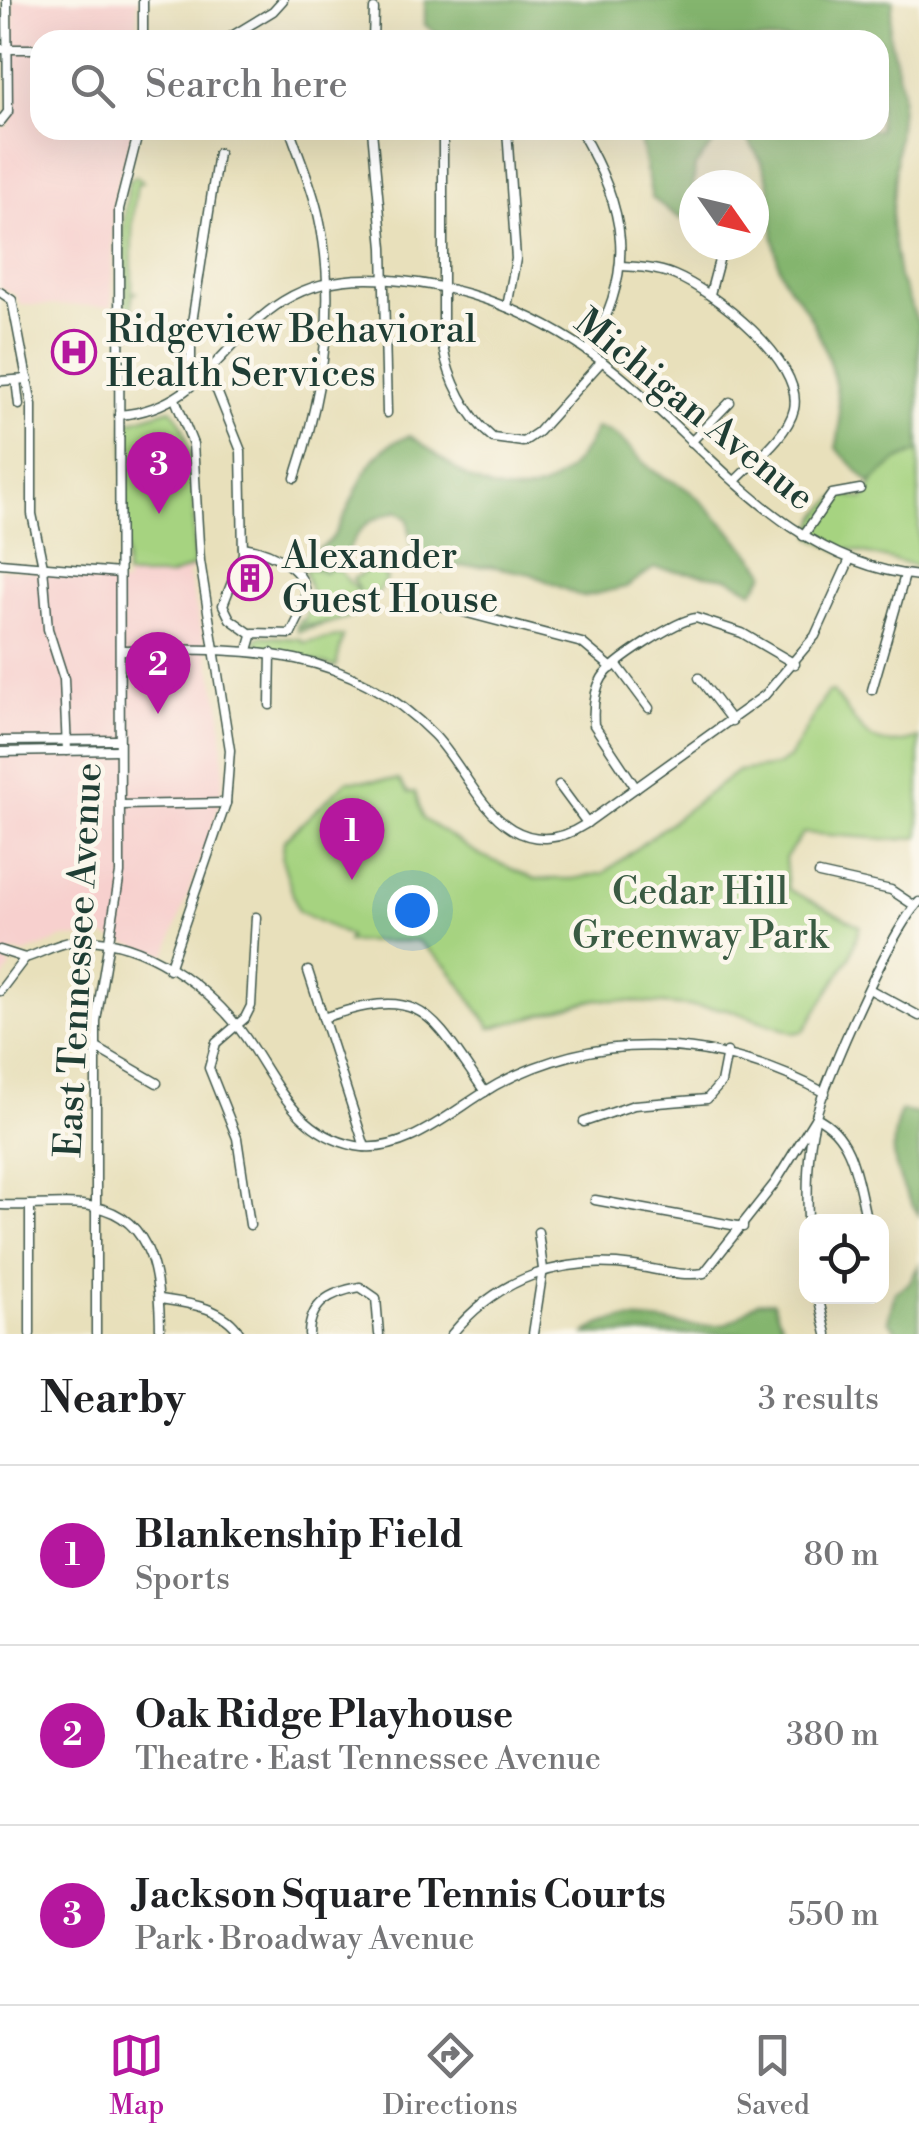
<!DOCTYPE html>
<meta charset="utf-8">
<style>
:root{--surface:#fff;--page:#f2f2f2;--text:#202124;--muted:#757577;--line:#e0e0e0;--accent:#b5179e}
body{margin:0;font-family:"Libre Bodoni",serif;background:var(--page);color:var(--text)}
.controls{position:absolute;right:30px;bottom:30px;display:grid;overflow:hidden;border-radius:20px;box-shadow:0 10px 40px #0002}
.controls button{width:90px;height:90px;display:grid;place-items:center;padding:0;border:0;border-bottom:2px solid var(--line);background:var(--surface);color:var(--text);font:50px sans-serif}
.compass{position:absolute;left:679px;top:170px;width:90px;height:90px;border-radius:50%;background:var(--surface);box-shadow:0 10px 40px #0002;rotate:124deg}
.you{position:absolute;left:412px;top:910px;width:35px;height:35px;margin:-25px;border:8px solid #fff;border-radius:50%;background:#1a73e8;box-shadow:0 0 0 15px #1a73e833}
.badge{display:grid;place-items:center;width:65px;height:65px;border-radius:50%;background:var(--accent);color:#fff;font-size:32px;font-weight:700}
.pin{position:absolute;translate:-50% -82px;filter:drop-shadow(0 2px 5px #0008)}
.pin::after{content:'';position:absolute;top:52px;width:35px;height:30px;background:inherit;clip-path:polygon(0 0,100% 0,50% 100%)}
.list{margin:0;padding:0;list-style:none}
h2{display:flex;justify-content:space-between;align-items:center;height:130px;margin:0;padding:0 40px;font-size:42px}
h2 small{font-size:32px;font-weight:400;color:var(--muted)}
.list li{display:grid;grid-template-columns:65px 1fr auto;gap:30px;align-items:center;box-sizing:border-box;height:180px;padding:0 40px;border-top:2px solid var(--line)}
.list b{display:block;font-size:38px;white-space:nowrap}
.list p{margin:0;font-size:32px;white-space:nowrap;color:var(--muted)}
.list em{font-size:32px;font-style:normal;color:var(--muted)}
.icon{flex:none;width:55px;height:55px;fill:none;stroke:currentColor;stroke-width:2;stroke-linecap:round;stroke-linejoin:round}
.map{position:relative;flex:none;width:919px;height:1334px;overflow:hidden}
.search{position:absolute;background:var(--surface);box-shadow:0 10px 40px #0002;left:30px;right:30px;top:30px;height:110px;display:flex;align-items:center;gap:25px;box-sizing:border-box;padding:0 35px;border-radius:30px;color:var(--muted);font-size:38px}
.sheet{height:670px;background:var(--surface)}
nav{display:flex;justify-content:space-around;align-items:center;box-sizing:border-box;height:140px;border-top:2px solid var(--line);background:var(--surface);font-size:28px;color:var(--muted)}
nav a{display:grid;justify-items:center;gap:5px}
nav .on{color:var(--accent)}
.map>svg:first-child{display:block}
.built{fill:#f7d0ce}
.green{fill:#a6d380;stroke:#62885a;stroke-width:2.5}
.forest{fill:#84b56e;stroke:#527951;stroke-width:2.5}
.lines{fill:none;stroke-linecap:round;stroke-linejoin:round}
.minor-casing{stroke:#3d5548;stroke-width:11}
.minor{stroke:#fff;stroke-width:8}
.labels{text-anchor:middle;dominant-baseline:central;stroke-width:9;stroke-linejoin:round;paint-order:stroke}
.poi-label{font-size:38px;fill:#1f3d34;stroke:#fbf7ec;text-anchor:start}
.street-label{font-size:38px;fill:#1f3d34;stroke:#fbf7ec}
.park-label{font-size:38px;fill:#3a5b43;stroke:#fbf7ec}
</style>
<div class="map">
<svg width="919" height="1334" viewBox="0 0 919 1334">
<rect width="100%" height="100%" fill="#fbf7ec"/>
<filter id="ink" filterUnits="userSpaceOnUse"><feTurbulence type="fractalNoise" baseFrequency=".01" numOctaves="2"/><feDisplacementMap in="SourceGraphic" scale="20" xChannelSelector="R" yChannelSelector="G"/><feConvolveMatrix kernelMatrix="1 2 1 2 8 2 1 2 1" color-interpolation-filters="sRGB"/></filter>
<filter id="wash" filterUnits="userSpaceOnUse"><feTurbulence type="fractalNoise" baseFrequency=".0048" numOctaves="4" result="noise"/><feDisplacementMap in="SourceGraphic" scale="40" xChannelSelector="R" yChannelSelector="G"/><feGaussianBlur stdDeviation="2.25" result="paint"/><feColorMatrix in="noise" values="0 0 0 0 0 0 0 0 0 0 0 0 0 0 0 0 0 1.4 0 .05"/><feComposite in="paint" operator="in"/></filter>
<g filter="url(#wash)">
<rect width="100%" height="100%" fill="#e8e0bb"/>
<!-- built -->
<g class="built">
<path d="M 13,0 L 137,0 L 138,40 L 40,40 L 40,130 L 133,130 L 114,196 L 112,306 L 21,305 L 16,295 L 0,287 L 0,128 L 9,126 L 14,108 Z"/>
<path d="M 196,566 L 188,574 L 221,708 L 224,774 L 217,814 L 166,955 L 103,936 L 64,938 L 25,953 L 11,952 L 6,960 L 11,968 L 0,983 L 0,569 L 107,577 L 115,584 L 126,584 L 126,576 L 169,576 Z"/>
</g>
<!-- green -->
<g class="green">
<path d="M 136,176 L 143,182 L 137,184 C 130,223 132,252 132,293 L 138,292 L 132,295 L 132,333 L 127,337 L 123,231 L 129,181 Z"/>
<path d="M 171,409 C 200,436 193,527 194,566 L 170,576 L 126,576 L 125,423 Z"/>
<path d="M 919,451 L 919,567 L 849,549 L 846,554 L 812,537 C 810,521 828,503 841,494 L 864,499 L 877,476 L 898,460 Z"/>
<path d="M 371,562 L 375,562 L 387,579 L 377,595 L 368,595 L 357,615 L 298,632 L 297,628 L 328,623 L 297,626 L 300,620 L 304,622 L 312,595 L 304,569 L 337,569 L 360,593 L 353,579 L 374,567 Z"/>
<path d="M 260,636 L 300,639 L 304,643 L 343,636 L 336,667 L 261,648 L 255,642 Z"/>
<path d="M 833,692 C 862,727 866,755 919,738 L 919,837 L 897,840 L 803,833 L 785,858 L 788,889 L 860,926 L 850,957 L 804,1031 L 794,1033 L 727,1009 L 598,999 L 491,1028 L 448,967 L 418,941 L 347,942 L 349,936 L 298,911 L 282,859 L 284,840 L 347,781 L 399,780 L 408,793 L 415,792 L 423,819 L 478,854 L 535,879 L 573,879 L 604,873 L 738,771 L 776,766 L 789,758 L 827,693 Z"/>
</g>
<!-- forest -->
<g class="forest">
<path d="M 425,0 L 893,0 L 889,34 L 902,90 L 891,225 L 899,277 L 919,325 L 919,451 L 898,460 L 870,483 L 836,448 C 848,407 827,344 805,308 C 797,295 784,284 780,269 C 763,211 786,187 742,132 L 726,130 L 879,130 L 879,40 L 575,40 L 568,36 L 448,40 L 425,25 Z"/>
<path d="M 638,130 L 724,130 L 695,166 L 691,211 L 681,219 L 652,198 Z"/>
<path d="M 596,428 C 620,431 633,454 651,469 C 662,478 674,481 685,488 C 700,497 758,559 765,573 L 753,591 L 728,578 L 654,568 L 626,587 L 582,597 L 531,574 L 490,566 L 419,567 L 413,557 L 408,519 L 397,511 C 387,515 375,517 367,524 C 347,540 351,563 324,572 L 311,566 L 306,555 C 314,551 326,547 332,538 C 358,501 360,450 410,436 C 431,448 448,466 469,478 C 527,510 571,483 596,428 Z"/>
<path d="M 901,1111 L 919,1114 L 919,1215 C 897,1182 885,1150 901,1111 Z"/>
<path d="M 919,1265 L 919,1334 L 899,1334 L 888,1320 L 895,1292 L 909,1283 Z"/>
<path d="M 758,1302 L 773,1302 L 785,1334 L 586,1334 C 622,1302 683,1334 725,1324 C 737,1320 748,1309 758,1302 Z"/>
</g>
</g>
<g filter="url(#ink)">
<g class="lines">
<defs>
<g id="minor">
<path d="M 143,0 L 143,40"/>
<path d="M 227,39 L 273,11 L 283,0"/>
<path d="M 373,40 L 374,9"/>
<path d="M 0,49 L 40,49"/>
<path d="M 0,122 L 8,112 L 7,0"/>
<path d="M 290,130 C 300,159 313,188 319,218 C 338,304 322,396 295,478"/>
<path d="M 372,130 L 383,248 L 387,413"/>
<path d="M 443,130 L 443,347 C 448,378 468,418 493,438 L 523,442 L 538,432 L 602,361"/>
<path d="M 580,130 C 626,210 638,269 588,351"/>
<path d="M 218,153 L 191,329 L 191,361 L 217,391 L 241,451 L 243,554 L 223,605 L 230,619 L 251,634"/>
<path d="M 737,185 L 737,184"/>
<path d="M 621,266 C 639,267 657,268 674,275 C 713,291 804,361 794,409 C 788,436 753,462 735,481"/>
<path d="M 0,292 L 12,300 L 32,405 L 32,514 L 43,566 L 48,629 L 64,679 L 67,751"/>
<path d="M 710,294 L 723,245"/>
<path d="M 507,307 L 516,259 L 507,130"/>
<path d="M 16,380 L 19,405"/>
<path d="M 0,381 L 28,379"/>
<path d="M 119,415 C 232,406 231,278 368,279 C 460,280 548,316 618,374 C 712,451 788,563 919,576"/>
<path d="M 691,442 L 730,402"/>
<path d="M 803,536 L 832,494 L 860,489"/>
<path d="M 243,547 C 271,551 315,571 304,605 C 301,615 295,624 291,634 L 253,633 L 248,650"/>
<path d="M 0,563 L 119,573"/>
<path d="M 429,603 L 582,643 L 612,668"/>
<path d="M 121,650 C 240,649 344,643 434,735 C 461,763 479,809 512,829 C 536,843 561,840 584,825 L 765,695 L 815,636 L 850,559"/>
<path d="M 617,665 L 649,708"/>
<path d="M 699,678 L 732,721"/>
<path d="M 872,690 L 905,575"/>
<path d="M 270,705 L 271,653"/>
<path d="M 0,741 L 118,740"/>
<path d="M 0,752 L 119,750"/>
<path d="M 559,785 L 587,823"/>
<path d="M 636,788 L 594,725 C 593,711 594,691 602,678 C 612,662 677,620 696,618 L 742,633 L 795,664"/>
<path d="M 121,805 L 226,803"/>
<path d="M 819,874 L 891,890 L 915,906"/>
<path d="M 0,950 L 25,958 C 42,953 57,943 75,941 C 139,934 212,988 246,1038 C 277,1083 296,1134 356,1146 C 406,1156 456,1107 498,1084 C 603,1028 723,1037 825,1093"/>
<path d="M 169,969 L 226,803 L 230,750 L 200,561 L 193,444 L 175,399"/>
<path d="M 308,971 L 365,1147"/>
<path d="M 871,990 L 919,1016"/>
<path d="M 0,991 L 25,958"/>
<path d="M 323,1018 C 424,984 430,1013 485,1092"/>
<path d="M 95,1047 L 157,1083"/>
<path d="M 584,1122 L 634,1105 L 707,1099 L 721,1083 L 727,1052"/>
<path d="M 595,1200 L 743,1227"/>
<path d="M 0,1205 C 30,1207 65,1201 95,1207 C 156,1219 160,1284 160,1334"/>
<path d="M 30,1205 L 30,1334"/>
<path d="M 808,1222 C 807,1188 807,1154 815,1120 C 825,1079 891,930 919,902"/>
<path d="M 250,1225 L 237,1138 L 209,1068 L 216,1043 L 245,1018 L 251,1006 L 256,917"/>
<path d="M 818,1296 L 827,1334"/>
<path d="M 160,1299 C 188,1303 224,1307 240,1334"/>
<path d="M 96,1334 L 96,1021 L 120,873 L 119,209 L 139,130"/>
<path d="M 309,1334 C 310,1303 330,1292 360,1287 L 376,1298 L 379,1334"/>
<path d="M 452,1334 C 499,1277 562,1256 634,1266 C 656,1269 682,1277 704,1273 L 775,1183 L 816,1117 C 855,1136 857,1182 867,1222"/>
<path d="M 533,1334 L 543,1269 L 538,1232"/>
</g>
</defs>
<!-- minor casing -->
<use href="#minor" class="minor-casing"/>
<!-- minor -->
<use href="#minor" class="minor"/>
</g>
</g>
<!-- icons -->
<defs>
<symbol id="hospital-ring" viewBox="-11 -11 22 22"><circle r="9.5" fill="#fbf7ec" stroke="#b5179e" stroke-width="1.5"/><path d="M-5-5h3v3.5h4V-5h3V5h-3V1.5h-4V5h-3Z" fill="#b5179e"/></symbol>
<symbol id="building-ring" viewBox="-11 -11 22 22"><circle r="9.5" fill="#fbf7ec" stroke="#b5179e" stroke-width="1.5"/><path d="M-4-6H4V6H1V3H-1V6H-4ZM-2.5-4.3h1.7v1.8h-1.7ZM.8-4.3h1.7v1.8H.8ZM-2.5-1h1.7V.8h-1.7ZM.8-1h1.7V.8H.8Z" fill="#b5179e"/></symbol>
</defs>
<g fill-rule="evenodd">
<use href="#hospital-ring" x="49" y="327" width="50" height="50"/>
<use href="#building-ring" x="225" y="553" width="50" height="50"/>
</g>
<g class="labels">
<!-- poi labels -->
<g class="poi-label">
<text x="106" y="330">Ridgeview Behavioral<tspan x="106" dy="44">Health Services</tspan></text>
<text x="282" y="556">Alexander<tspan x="282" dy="44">Guest House</tspan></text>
</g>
<!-- street labels -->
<g class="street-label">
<text transform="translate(694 410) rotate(39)">Michigan Avenue</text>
<text transform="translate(79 960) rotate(-87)">East Tennessee Avenue</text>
</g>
<!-- park labels -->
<g class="park-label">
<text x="700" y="892">Cedar Hill<tspan x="700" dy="44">Greenway Park</tspan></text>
</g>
</g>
</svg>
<div class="controls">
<button><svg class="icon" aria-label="locate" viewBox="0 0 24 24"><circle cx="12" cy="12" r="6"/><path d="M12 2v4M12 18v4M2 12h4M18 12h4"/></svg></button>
</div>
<svg class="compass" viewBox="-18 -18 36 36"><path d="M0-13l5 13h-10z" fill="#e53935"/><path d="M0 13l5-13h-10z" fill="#757577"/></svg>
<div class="you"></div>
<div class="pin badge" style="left:352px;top:880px">1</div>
<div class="pin badge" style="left:158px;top:714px">2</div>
<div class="pin badge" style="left:159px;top:514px">3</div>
<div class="search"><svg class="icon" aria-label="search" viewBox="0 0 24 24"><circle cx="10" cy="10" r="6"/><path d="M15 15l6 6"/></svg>Search here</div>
</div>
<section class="sheet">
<h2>Nearby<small>3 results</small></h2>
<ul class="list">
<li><span class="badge">1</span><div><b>Blankenship Field</b><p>Sports</p></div><em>80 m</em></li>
<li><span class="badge">2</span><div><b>Oak Ridge Playhouse</b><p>Theatre · East Tennessee Avenue</p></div><em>380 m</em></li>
<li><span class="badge">3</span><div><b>Jackson Square Tennis Courts</b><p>Park · Broadway Avenue</p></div><em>550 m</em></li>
</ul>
</section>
<nav>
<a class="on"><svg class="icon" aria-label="map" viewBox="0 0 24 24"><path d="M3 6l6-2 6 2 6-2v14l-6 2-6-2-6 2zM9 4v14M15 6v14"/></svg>Map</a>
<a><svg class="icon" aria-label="directions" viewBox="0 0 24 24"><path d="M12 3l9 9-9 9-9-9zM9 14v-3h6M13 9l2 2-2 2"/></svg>Directions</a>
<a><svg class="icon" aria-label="saved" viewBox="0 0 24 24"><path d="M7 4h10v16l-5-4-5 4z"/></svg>Saved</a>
</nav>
